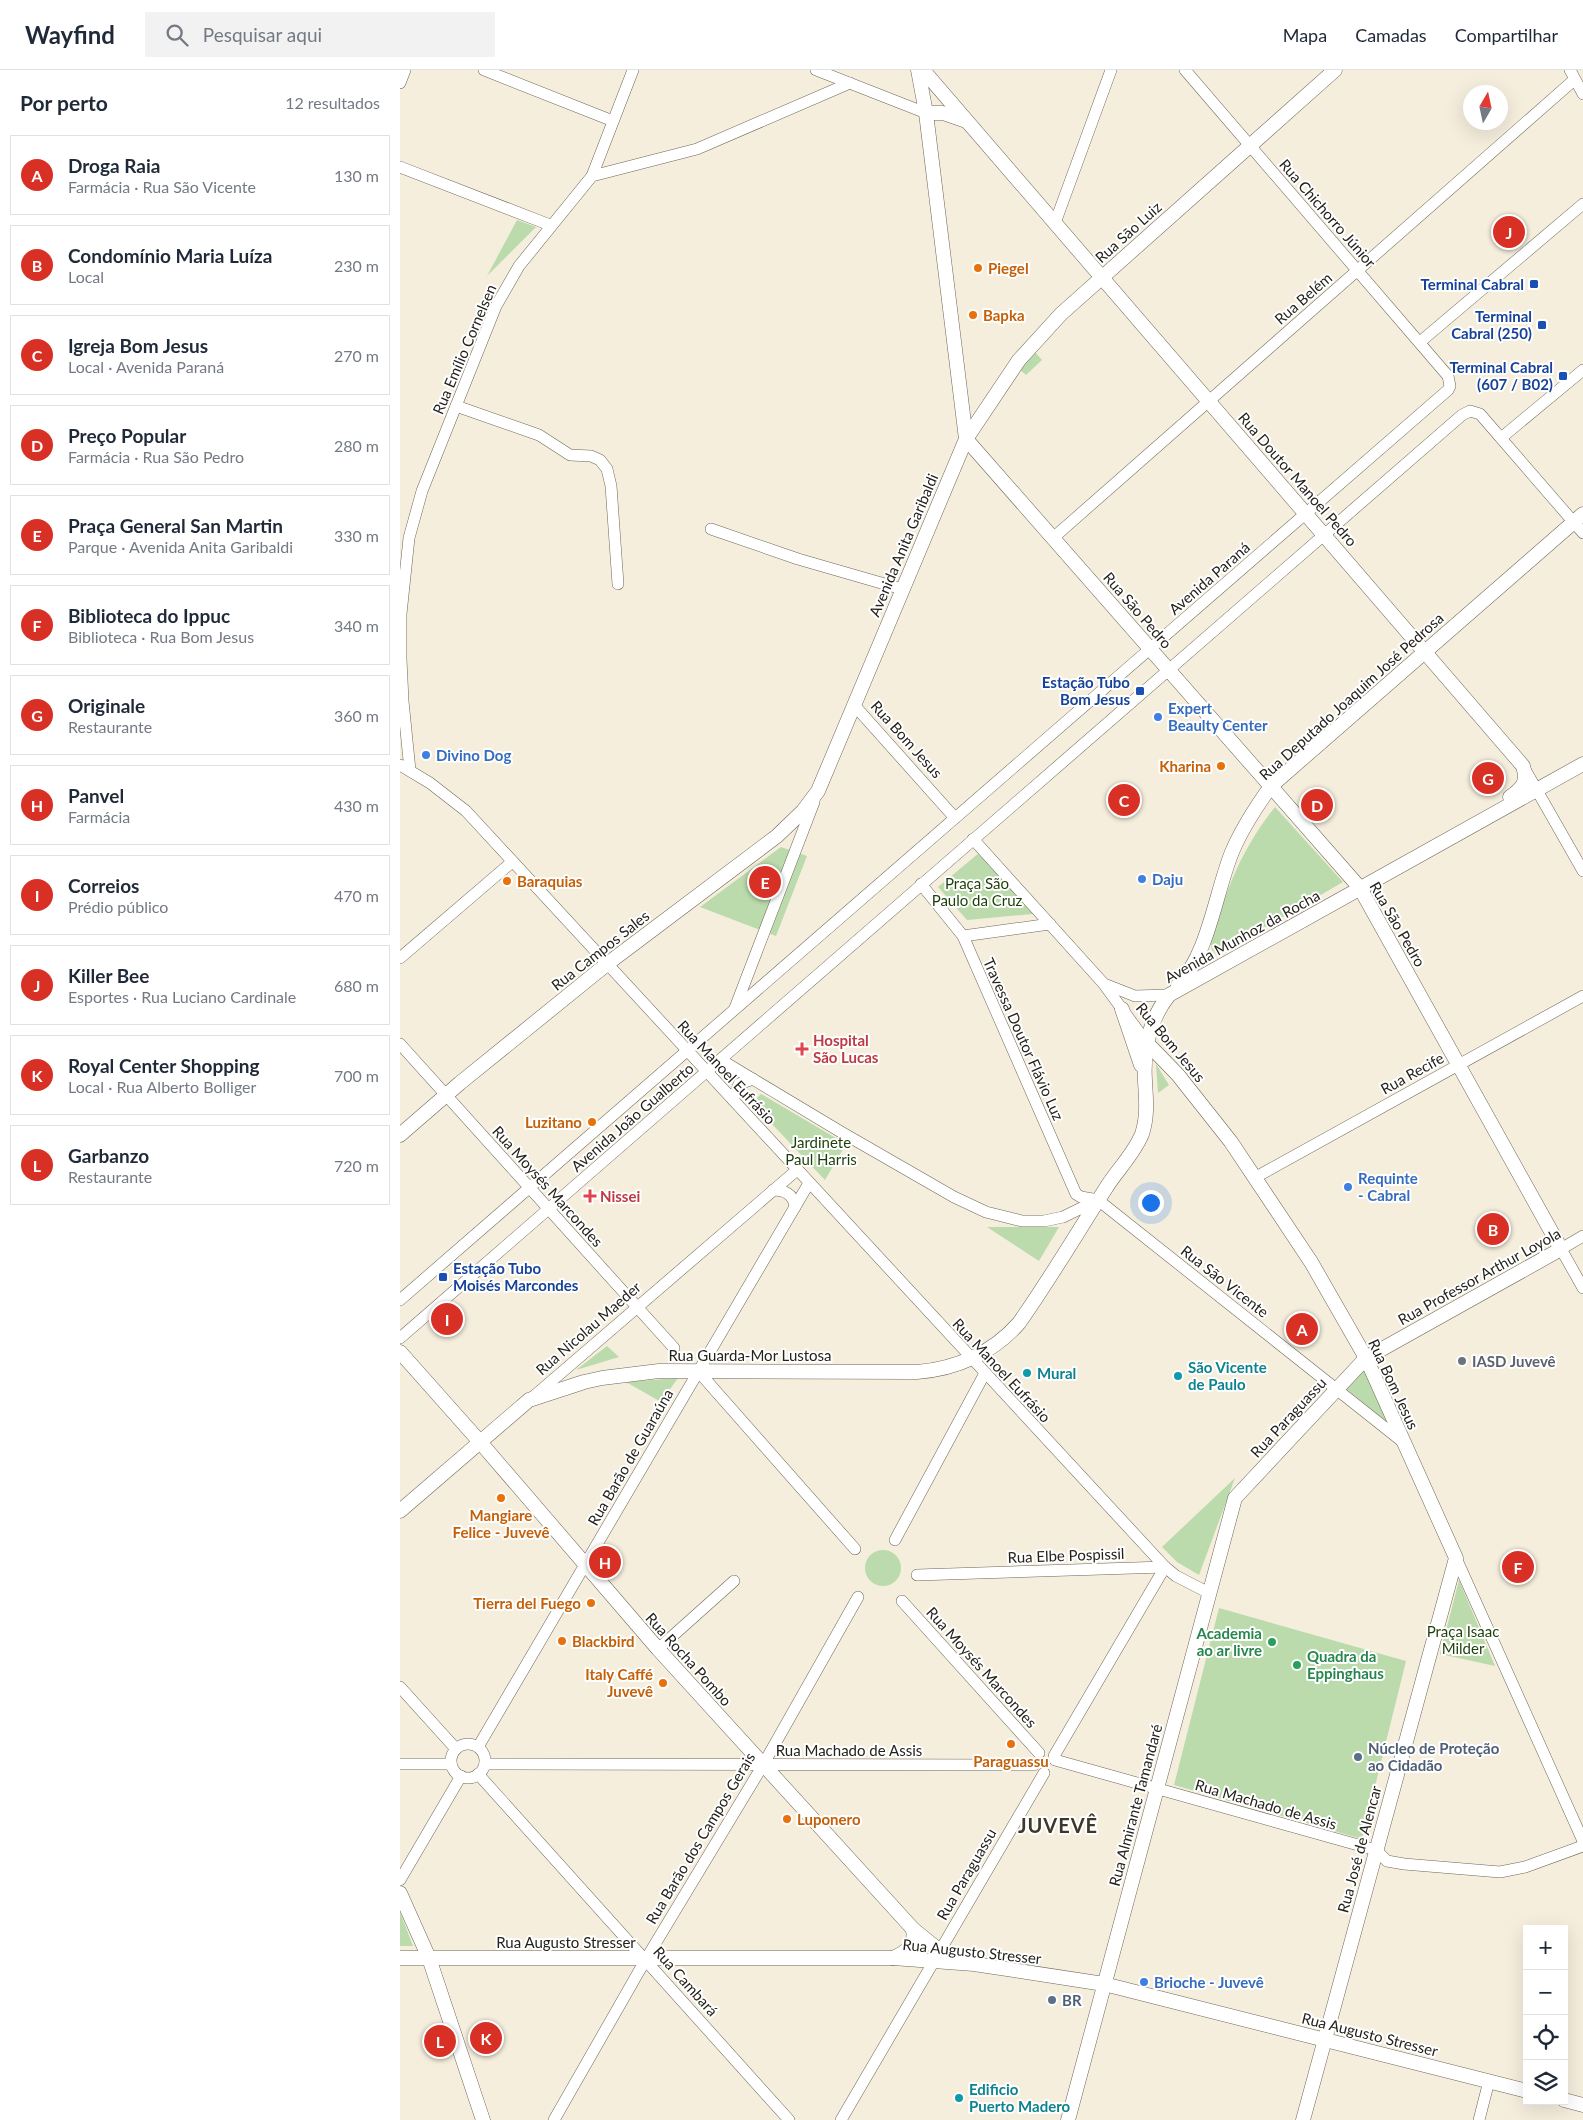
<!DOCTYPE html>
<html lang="pt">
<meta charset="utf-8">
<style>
:root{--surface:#fff;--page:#f2f2f3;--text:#1f2937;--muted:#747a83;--line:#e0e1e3;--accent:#d93025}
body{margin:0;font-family:Lato,sans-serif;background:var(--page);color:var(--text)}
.controls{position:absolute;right:15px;bottom:15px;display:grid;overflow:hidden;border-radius:0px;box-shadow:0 5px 20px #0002}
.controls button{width:45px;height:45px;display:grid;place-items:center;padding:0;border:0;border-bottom:1px solid var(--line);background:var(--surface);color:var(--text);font:25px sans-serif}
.compass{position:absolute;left:1063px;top:15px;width:45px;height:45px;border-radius:50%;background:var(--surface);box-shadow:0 5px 20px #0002;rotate:9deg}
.you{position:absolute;left:750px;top:1132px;width:18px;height:18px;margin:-12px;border:4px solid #fff;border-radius:50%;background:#1a73e8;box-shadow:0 0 0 8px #1a73e833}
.badge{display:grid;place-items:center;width:32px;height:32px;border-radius:50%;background:var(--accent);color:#fff;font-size:16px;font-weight:700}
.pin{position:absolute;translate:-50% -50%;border:2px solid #fff;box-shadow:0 1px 5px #0006}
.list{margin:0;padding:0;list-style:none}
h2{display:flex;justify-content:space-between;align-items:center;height:65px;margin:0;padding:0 20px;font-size:21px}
h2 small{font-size:16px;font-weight:400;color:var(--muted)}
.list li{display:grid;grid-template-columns:32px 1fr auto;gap:15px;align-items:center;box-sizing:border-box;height:80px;margin:0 10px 10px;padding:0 10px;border:1px solid var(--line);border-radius:0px}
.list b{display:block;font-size:19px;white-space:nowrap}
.list p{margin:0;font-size:16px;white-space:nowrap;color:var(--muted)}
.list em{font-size:16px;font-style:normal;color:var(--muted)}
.icon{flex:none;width:28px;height:28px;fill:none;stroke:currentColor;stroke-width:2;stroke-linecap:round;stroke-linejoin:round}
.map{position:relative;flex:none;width:1183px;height:2050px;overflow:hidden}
header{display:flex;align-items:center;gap:30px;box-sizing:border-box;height:70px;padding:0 25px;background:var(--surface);border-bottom:1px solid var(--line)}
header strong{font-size:24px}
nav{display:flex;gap:28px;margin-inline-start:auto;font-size:18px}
.search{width:350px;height:45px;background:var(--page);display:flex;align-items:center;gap:12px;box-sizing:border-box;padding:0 18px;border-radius:0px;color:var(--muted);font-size:19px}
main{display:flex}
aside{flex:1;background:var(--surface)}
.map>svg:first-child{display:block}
.green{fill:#bbdbac}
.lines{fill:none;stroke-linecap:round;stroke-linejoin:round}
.minor-casing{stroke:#6d6759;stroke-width:12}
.major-casing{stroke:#6d6759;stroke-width:15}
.minor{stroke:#fff;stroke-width:11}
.major{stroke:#fff;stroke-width:14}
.food-dot{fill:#e8710a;stroke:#fff;stroke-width:2}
.transit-dot{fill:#1a4fb4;stroke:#fff;stroke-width:2}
.shop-dot{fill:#3f7fe0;stroke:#fff;stroke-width:2}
.health-dot{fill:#e0444e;stroke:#fff;stroke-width:2}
.worship-dot{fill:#6b7280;stroke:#fff;stroke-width:2}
.culture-dot{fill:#0f9aa8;stroke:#fff;stroke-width:2}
.leisure-dot{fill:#2e9e5b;stroke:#fff;stroke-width:2}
.service-dot{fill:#5c6f8a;stroke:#fff;stroke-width:2}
.labels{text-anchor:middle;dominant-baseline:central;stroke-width:4;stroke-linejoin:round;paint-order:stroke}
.street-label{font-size:15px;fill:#25221c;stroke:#fff}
.food-label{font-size:15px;font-weight:bold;fill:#c56008;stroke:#fff;text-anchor:start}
.transit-label{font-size:15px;font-weight:bold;fill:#164399;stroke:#fff;text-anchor:end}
.shop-label{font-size:15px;font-weight:bold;fill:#366cbe;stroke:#fff;text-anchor:start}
.park-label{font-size:15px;fill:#1d3e09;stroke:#fff}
.health-label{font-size:15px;font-weight:bold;fill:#be3a42;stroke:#fff;text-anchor:start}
.worship-label{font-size:15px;font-weight:bold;fill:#5b616d;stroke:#fff;text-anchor:start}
.culture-label{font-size:15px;font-weight:bold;fill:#0d838f;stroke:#fff;text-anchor:start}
.leisure-label{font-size:15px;font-weight:bold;fill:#27864d;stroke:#fff;text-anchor:end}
.service-label{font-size:15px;font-weight:bold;fill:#4e5e75;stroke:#fff;text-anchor:start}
.district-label{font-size:20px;font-weight:bold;letter-spacing:1px;fill:#3d382b;stroke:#fff}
</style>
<header>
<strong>Wayfind</strong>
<div class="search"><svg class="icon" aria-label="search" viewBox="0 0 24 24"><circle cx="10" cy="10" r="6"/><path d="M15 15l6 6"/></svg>Pesquisar aqui</div>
<nav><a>Mapa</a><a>Camadas</a><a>Compartilhar</a></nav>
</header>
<main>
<aside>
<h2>Por perto<small>12 resultados</small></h2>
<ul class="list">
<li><span class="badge">A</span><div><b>Droga Raia</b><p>Farmácia · Rua São Vicente</p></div><em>130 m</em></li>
<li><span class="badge">B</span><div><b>Condomínio Maria Luíza</b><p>Local</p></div><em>230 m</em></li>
<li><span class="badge">C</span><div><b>Igreja Bom Jesus</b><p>Local · Avenida Paraná</p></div><em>270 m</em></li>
<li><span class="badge">D</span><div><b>Preço Popular</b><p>Farmácia · Rua São Pedro</p></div><em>280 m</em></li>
<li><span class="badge">E</span><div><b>Praça General San Martin</b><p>Parque · Avenida Anita Garibaldi</p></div><em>330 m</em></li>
<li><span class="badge">F</span><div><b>Biblioteca do Ippuc</b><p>Biblioteca · Rua Bom Jesus</p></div><em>340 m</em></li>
<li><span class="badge">G</span><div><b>Originale</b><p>Restaurante</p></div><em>360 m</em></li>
<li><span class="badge">H</span><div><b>Panvel</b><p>Farmácia</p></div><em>430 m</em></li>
<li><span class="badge">I</span><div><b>Correios</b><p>Prédio público</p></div><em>470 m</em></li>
<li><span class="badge">J</span><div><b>Killer Bee</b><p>Esportes · Rua Luciano Cardinale</p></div><em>680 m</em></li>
<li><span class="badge">K</span><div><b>Royal Center Shopping</b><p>Local · Rua Alberto Bolliger</p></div><em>700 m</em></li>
<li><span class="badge">L</span><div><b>Garbanzo</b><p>Restaurante</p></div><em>720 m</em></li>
</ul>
</aside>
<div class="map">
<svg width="1183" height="2050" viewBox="0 0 1183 2050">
<rect width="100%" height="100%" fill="#f5eedd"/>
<!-- green -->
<g class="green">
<path d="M 117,150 L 136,157 L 87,206 Z"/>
<path d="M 635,282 L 642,290 L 626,305 L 618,298 Z"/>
<path d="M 875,737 L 943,812 L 821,883 L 816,884 L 812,880 L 811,874 C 825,821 841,780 875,737 Z"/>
<path d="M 381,777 L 407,786 L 376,866 L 300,837 Z"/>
<path d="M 579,783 L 633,844 L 567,850 L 538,817 Z"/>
<path d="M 756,994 L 769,1015 L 758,1023 Z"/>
<path d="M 361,1024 L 446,1074 L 425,1110 L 352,1033 Z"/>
<path d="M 587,1157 L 659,1157 L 639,1191 Z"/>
<path d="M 207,1276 L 219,1287 L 176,1300 Z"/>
<path d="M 964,1296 L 991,1355 L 945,1318 Z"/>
<path d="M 278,1308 L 261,1332 L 226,1312 Z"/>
<path d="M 835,1408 L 799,1505 L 777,1492 L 762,1477 Z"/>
<circle cx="483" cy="1498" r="18"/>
<path d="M 1059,1510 L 1095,1596 L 1040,1584 Z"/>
<path d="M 819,1538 L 1006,1591 L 962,1769 L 774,1715 Z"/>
<path d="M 0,1842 L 13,1876 L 0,1876 Z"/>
</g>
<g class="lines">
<defs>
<g id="minor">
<path d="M 84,0 L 213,51"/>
<path d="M 416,0 L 526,43"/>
<path d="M 1170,0 L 1183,24"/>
<path d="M 0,13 L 5,0"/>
<path d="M 0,97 L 150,155"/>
<path d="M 192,106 L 233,0"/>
<path d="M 655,153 L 711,0"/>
<path d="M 1020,272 L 1183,134"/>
<path d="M 56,336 L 139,365 L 170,385 L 191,386 L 200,390 L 207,399 L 211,416 L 218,514"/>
<path d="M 1101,368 L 1183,300"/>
<path d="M 311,459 L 398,489 L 502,519"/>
<path d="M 653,468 L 1174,10"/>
<path d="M 454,635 L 555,748"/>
<path d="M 0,695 L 30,713 L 66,741 L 765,1497 L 776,1506 L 809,1523"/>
<path d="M 1123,696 L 1183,801"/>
<path d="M 10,700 L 3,631 L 1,589 L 1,544 L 9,468 L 22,421 L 96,236 L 119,196 L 192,106 L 297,79 L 450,13"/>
<path d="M 573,769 L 703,913 L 747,973"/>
<path d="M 521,814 L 563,866 L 676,1124 L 681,1127 L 698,1130 L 1003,1372"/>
<path d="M 563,866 L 650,854"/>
<path d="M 0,888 L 112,792"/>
<path d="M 707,915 L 735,926 L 769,925"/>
<path d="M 335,938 L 414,732"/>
<path d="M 0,974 L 274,1278"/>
<path d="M 321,990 L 441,1062 L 554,1127 L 586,1142 L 622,1151 L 644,1151 L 663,1147 L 698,1130"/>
<path d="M 333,1030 L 339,1014 L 353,1009"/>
<path d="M 856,1107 L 1183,926"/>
<path d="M 373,1120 C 384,1120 394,1124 395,1137"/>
<path d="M 1183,1166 L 1161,1179 L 1183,1218"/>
<path d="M 0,1230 L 1048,320 L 1050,316 L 1048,306 L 785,0"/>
<path d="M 0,1268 L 1062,345 L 1070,341 L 1080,344 L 1183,463"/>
<path d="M 298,1301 L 455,1479"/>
<path d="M 133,1327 L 397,1100"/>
<path d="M 495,1470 L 585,1303"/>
<path d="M 1056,1488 L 1183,1771"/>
<path d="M 517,1505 L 765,1497"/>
<path d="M 502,1531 L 639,1683"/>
<path d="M 258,1579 L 334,1511"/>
<path d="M 0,1617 L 56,1679"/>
<circle cx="68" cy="1691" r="17"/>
<path d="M 78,1677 L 409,1113"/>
<path d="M 654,1686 L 765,1497"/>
<path d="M 655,1690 L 976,1780 L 987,1791 L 1004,1794 L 1100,1802 L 1125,1797 L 1183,1776"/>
<path d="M 0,1694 L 51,1694"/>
<path d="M 85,1694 L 634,1695"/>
<path d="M 78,1704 L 389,2050"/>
<path d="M 0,1810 L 61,1706"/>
<path d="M 154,2050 L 246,1889 L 363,1695 L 458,1527"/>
<path d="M 441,2050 L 644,1703"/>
<path d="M 1079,2050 L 1089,2011"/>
</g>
<g id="major">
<path d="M 523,0 L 1123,696 C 1128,712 1123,718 1110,727"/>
<path d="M 526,43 L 543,43 L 566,51"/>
<path d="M 566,369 L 960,818 L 1161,1179 L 966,1288 L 835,1428 L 668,2050"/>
<path d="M 566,369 L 619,290 L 661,244 L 935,0"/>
<path d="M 778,915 C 808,886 816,821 832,782 C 842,758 856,737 871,716 L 1183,444"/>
<path d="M 722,939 L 741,995"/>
<path d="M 747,973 L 778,1005 L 831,1072 L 911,1192 L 966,1288 L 1056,1488 L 903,2050"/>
<path d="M 0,1065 L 60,1013 L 207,894 L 377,766 L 403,741 L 418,721 L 566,369 L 526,43 L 518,0"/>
<path d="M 0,1282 L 80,1372 L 258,1579 L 513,1859 L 540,1881 L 559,1888"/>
<path d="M 0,1441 L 129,1330 L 184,1312 L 202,1308 L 259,1301 L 517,1302 C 556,1299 593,1283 619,1253 C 650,1209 677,1163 706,1118 C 717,1100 734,1084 742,1064 C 748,1046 746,1029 745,1011 C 743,979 749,950 769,925 L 1183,694"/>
<path d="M 0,1823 L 29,1888 L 83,2050"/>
<path d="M 0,1888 L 493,1888 L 574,1894 L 704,1914 L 1127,2021"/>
<path d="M 493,1888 C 507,1882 516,1875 513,1859"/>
<path d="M 1164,2030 L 1183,2035"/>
</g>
</defs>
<!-- minor casing -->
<use href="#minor" class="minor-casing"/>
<!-- major casing -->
<use href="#major" class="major-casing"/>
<!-- minor -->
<use href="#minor" class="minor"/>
<!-- major -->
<use href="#major" class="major"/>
</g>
<!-- markers -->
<g class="food-dot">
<circle cx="578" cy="198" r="5"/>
<circle cx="573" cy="245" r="5"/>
<circle cx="821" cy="696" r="5"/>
<circle cx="107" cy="811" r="5"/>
<circle cx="192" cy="1052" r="5"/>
<circle cx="101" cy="1428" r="5"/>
<circle cx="191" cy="1533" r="5"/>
<circle cx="162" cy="1571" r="5"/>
<circle cx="263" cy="1613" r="5"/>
<circle cx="611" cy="1674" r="5"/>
<circle cx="387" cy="1749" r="5"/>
</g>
<g class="transit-dot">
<rect x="1129" y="209" width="10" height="10" rx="2.5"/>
<rect x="1137" y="250" width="10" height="10" rx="2.5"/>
<rect x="1158" y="301" width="10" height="10" rx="2.5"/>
<rect x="735" y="616" width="10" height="10" rx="2.5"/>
<rect x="38" y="1202" width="10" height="10" rx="2.5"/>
</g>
<g class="shop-dot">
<circle cx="758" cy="647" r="5"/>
<circle cx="26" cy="685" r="5"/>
<circle cx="742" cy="809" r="5"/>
<circle cx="948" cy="1117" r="5"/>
<circle cx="744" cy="1912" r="5"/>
</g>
<g class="health-dot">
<path d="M399.5 971.5h5v5h5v5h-5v5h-5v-5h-5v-5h5z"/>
<path d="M187.5 1118.5h5v5h5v5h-5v5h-5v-5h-5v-5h5z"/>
</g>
<circle class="worship-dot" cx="1062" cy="1291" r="5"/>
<g class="culture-dot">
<circle cx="627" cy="1303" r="5"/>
<circle cx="778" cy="1306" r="5"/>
<circle cx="559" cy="2028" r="5"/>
</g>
<g class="leisure-dot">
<circle cx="872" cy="1572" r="5"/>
<circle cx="897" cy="1595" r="5"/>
</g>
<g class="service-dot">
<circle cx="958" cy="1687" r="5"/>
<circle cx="652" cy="1930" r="5"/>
</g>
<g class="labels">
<!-- street labels -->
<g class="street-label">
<text transform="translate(928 143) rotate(49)">Rua Chichorro Júnior</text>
<text transform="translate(728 162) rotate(-42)">Rua São Luiz</text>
<text transform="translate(903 228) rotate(-41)">Rua Belém</text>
<text transform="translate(64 279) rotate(-67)">Rua Emílio Cornelsen</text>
<text transform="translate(898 409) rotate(49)">Rua Doutor Manoel Pedro</text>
<text transform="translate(503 475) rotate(-67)">Avenida Anita Garibaldi</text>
<text transform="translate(809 508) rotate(-41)">Avenida Paraná</text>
<text transform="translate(738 540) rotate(49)">Rua São Pedro</text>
<text transform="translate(951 626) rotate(-42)">Rua Deputado Joaquim José Pedrosa</text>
<text transform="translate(507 669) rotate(48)">Rua Bom Jesus</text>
<text transform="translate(998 854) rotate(60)">Rua São Pedro</text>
<text transform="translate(842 866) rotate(-29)">Avenida Munhoz da Rocha</text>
<text transform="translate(200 880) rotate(-38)">Rua Campos Sales</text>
<text transform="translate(624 969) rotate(66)">Travessa Doutor Flávio Luz</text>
<text transform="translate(771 972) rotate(50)">Rua Bom Jesus</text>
<text transform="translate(327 1002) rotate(47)">Rua Manoel Eufrásio</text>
<text transform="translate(1012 1003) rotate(-29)">Rua Recife</text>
<text transform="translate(232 1047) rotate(-41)">Avenida João Gualberto</text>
<text transform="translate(148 1116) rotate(48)">Rua Moysés Marcondes</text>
<text transform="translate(1079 1206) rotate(-29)">Rua Professor Arthur Loyola</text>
<text transform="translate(825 1211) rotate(38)">Rua São Vicente</text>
<text transform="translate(188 1258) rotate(-41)">Rua Nicolau Maeder</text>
<text x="350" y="1285">Rua Guarda-Mor Lustosa</text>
<text transform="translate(602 1300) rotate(47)">Rua Manoel Eufrásio</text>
<text transform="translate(994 1314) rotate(65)">Rua Bom Jesus</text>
<text transform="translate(888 1347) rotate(-47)">Rua Paraguassu</text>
<text transform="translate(230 1387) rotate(-60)">Rua Barão de Guaraúna</text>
<text transform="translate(666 1485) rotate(-2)">Rua Elbe Pospissil</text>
<text transform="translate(289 1589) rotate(48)">Rua Rocha Pombo</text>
<text transform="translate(582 1597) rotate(48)">Rua Moysés Marcondes</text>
<text x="449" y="1680">Rua Machado de Assis</text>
<text transform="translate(866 1734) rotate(16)">Rua Machado de Assis</text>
<text transform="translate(735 1735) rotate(-75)">Rua Almirante Tamandaré</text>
<text transform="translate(300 1768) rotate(-59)">Rua Barão dos Campos Gerais</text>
<text transform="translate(959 1779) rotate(-75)">Rua José de Alencar</text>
<text transform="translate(566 1804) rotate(-60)">Rua Paraguassu</text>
<text x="166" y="1872">Rua Augusto Stresser</text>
<text transform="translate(572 1881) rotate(6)">Rua Augusto Stresser</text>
<text transform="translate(286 1911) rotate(48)">Rua Cambará</text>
<text transform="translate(970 1964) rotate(14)">Rua Augusto Stresser</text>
</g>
<!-- food labels -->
<g class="food-label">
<text x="588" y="198">Piegel</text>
<text x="583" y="245">Bapka</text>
<text x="811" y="696" text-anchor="end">Kharina</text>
<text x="117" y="811">Baraquias</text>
<text x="182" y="1052" text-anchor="end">Luzitano</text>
<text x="101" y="1445" text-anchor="middle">Mangiare<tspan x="101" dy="17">Felice - Juvevê</tspan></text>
<text x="181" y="1533" text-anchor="end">Tierra del Fuego</text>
<text x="172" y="1571">Blackbird</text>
<text x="253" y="1604" text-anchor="end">Italy Caffé<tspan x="253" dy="17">Juvevê</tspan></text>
<text x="611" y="1691" text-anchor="middle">Paraguassu</text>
<text x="397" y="1749">Luponero</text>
</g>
<!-- transit labels -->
<g class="transit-label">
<text x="1124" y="214">Terminal Cabral</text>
<text x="1132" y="246">Terminal<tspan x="1132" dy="17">Cabral (250)</tspan></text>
<text x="1153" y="297">Terminal Cabral<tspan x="1153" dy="17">(607 / B02)</tspan></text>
<text x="730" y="612">Estação Tubo<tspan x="730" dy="17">Bom Jesus</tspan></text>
<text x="53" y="1198" text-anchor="start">Estação Tubo<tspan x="53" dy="17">Moisés Marcondes</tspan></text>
</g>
<!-- shop labels -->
<g class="shop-label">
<text x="768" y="638">Expert<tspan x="768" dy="17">Beaulty Center</tspan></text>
<text x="36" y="685">Divino Dog</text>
<text x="752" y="809">Daju</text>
<text x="958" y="1108">Requinte<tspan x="958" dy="17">- Cabral</tspan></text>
<text x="754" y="1912">Brioche - Juvevê</text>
</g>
<!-- park labels -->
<g class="park-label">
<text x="577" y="813">Praça São<tspan x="577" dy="17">Paulo da Cruz</tspan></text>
<text x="421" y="1072">Jardinete<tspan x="421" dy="17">Paul Harris</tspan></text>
<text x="1063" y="1561">Praça Isaac<tspan x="1063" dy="17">Milder</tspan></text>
</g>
<!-- health labels -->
<g class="health-label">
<text x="413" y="970">Hospital<tspan x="413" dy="17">São Lucas</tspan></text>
<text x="200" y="1126">Nissei</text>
</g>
<!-- worship labels -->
<g class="worship-label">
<text x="1072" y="1291">IASD Juvevê</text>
</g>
<!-- culture labels -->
<g class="culture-label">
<text x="788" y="1297">São Vicente<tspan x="788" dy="17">de Paulo</tspan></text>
<text x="637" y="1303">Mural</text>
<text x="569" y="2019">Edificio<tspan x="569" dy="17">Puerto Madero</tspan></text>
</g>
<!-- leisure labels -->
<g class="leisure-label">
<text x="862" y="1563">Academia<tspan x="862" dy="17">ao ar livre</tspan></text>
<text x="907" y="1586" text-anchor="start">Quadra da<tspan x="907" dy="17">Eppinghaus</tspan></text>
</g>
<!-- service labels -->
<g class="service-label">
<text x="968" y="1678">Núcleo de Proteção<tspan x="968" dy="17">ao Cidadão</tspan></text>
<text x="662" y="1930">BR</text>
</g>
<!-- district labels -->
<g class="district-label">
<text x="658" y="1755">JUVEVÊ</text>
</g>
</g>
</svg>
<div class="controls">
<button>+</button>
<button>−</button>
<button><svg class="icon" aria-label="locate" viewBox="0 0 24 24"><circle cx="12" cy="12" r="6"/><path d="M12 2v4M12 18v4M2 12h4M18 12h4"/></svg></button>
<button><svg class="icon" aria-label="layers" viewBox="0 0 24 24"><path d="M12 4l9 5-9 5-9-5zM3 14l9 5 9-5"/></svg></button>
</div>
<svg class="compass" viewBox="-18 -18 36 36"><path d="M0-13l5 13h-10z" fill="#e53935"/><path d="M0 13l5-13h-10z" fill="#747a83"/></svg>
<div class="you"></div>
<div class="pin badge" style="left:902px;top:1259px">A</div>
<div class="pin badge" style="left:1093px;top:1159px">B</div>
<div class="pin badge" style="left:724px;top:730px">C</div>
<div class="pin badge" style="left:917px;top:735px">D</div>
<div class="pin badge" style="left:365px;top:812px">E</div>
<div class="pin badge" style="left:1118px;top:1497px">F</div>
<div class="pin badge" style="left:1088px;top:708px">G</div>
<div class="pin badge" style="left:205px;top:1492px">H</div>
<div class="pin badge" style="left:47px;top:1249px">I</div>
<div class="pin badge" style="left:1109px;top:162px">J</div>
<div class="pin badge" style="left:86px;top:1968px">K</div>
<div class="pin badge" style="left:40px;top:1971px">L</div>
</div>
</main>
